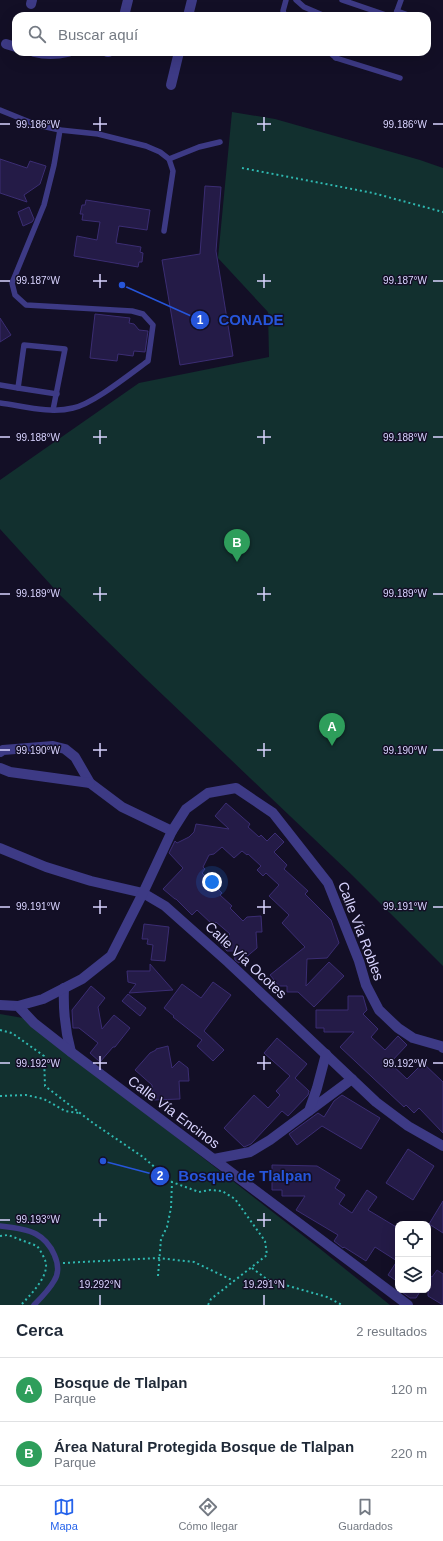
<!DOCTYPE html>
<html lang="es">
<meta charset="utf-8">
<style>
:root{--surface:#fff;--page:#f6f6f7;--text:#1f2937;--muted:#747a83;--line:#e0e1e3;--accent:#2563eb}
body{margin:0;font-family:Helvetica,sans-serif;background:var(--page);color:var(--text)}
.controls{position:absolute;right:12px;bottom:12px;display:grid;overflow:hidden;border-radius:8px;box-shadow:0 4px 16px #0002}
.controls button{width:36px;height:36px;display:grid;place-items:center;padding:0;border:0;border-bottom:1px solid var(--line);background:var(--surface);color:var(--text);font:20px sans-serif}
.you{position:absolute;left:212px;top:882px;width:14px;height:14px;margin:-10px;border:3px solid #fff;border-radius:50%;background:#1a73e8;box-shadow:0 0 0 6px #1a73e833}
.badge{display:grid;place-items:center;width:26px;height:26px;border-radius:50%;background:var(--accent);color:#fff;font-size:13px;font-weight:700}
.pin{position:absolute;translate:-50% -33px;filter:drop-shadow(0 1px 2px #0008)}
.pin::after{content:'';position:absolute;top:21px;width:14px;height:12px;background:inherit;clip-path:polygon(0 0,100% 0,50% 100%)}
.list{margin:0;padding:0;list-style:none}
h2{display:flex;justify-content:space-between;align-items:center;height:52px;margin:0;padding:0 16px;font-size:17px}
h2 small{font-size:13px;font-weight:400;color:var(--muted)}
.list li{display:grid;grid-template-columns:26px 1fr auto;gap:12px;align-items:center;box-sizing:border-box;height:64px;padding:0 16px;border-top:1px solid var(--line)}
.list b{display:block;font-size:15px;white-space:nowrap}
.list p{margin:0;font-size:13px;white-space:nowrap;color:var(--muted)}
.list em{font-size:13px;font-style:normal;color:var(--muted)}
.icon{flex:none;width:22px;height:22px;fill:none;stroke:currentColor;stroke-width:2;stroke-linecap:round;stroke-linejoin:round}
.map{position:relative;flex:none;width:443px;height:1305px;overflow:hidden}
.search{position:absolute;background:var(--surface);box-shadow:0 4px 16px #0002;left:12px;right:12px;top:12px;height:44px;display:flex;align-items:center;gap:10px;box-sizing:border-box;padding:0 14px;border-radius:12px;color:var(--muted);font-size:15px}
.sheet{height:180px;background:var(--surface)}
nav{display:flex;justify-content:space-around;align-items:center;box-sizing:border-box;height:56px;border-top:1px solid var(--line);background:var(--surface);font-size:11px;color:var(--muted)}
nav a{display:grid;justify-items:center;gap:2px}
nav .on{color:var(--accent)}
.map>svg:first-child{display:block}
.green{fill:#12302f}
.building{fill:#241b47;stroke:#3b2d73}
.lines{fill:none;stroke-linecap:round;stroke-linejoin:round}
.path{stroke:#2fb8b0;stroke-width:2;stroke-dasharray:2 3;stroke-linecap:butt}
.lane{stroke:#3d3a85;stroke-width:5.5}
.street{stroke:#3d3a85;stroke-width:10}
.ticks{fill:none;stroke:#d9d4ff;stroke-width:1.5}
.labels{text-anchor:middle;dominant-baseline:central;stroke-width:3;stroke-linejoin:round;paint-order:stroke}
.street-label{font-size:14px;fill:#d9d4ff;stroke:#130f26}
.ticks-label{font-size:10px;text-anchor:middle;fill:#d9d4ff;stroke:#130f26;stroke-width:3;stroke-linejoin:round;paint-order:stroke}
.leader{fill:none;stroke:#2655da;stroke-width:1.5}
.callout-dot{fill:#2655da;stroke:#130f26;stroke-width:1.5}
.mark-label{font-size:12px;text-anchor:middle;font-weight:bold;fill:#fff}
.callout-label{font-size:15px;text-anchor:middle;font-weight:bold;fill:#2655da;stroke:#130f26;stroke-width:3;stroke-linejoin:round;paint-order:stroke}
</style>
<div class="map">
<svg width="443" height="1305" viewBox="0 0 443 1305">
<rect width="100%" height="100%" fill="#130f26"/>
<!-- green -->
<g class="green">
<path d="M 232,112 L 275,119 L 420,160 L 443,168 L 443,966 L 352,875 L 145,678 L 61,596 L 0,529 L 0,480 L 139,383 L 269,357 L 268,312 L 218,258 Z"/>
<path d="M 0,1014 L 23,1018 L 319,1248 L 390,1305 L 0,1305 Z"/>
</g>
<!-- building -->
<g class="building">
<path d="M 0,159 L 27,168 L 30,161 L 46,166 L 40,184 L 24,195 L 27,202 L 0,193 Z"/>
<path d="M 205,186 L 221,187 L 216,251 L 233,356 L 180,365 L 162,260 L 200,254 Z"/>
<path d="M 86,200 L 150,210 L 147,230 L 119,226 L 116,243 L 141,247 L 140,252 L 143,253 L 142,262 L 139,262 L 138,267 L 74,256 L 77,236 L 97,240 L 100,222 L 82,220 L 83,214 L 80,214 L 82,205 L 85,205 Z"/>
<path d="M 29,207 L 34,219 L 32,222 L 23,226 L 18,212 Z"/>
<path d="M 95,314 L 130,318 L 129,323 L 134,324 L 139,330 L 148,331 L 145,352 L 134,351 L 133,356 L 118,354 L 117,361 L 90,358 Z"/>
<path d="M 0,318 L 11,335 L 0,342 Z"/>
<path d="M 226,803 L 250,824 L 248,827 L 259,837 L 261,835 L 267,841 L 275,833 L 284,842 L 274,852 L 287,865 L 284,869 L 308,891 L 305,894 L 331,920 L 339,943 L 327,958 L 307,959 L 306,986 L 329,962 L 344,976 L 314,1007 L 298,992 L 287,992 L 287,986 L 279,986 L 270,975 L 305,947 L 282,923 L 289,915 L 269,896 L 279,885 L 266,873 L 263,876 L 257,870 L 261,866 L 248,854 L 247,855 L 242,851 L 234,858 L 222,847 L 214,854 L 209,855 L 203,867 L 205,869 L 202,873 L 222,893 L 220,895 L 232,906 L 230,908 L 243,921 L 247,917 L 261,916 L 262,932 L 256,932 L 257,948 L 239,963 L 235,960 L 234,951 L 227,951 L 220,944 L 230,934 L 216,922 L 213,925 L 197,910 L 192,915 L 176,899 L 175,899 L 163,889 L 183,868 L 169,853 L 175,841 L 177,843 L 189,837 L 194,832 L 196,824 L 229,829 L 215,816 Z"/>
<path d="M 144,924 L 169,927 L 165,961 L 151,960 L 153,945 L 147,944 L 148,939 L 142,939 Z"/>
<path d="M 150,964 L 173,990 L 129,993 L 136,984 L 128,982 L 127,971 L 150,971 Z"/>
<path d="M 213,982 L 231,995 L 204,1031 L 224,1050 L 213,1061 L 197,1046 L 202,1040 L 173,1017 L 174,1016 L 164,1008 L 182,984 L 201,998 Z"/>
<path d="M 91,986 L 105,998 L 98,1007 L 102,1029 L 114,1015 L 130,1028 L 115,1047 L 113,1047 L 100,1062 L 90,1053 L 98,1043 L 79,1028 L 73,1028 L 72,1010 Z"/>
<path d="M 128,994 L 146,1008 L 140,1016 L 122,1001 Z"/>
<path d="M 348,996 L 363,996 L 367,1010 L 363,1014 L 378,1029 L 371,1037 L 385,1050 L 398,1036 L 407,1045 L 390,1063 L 407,1079 L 423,1063 L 443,1082 L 443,1133 L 419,1108 L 414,1113 L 406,1105 L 404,1107 L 340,1047 L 354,1032 L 324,1032 L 324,1028 L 316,1028 L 316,1010 L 348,1010 Z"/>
<path d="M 277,1038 L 307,1064 L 295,1078 L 309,1091 L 308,1095 L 288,1116 L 282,1111 L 251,1144 L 244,1147 L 224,1128 L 254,1095 L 268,1108 L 280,1095 L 276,1091 L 290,1076 L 264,1053 Z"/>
<path d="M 168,1046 L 172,1068 L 179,1061 L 188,1068 L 189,1081 L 179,1081 L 180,1099 L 153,1100 L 152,1085 L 135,1070 L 150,1053 L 156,1050 L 156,1049 Z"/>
<path d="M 342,1095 L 380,1118 L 361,1149 L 322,1126 L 297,1145 L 289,1134 L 318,1113 L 324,1117 L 334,1101 Z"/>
<path d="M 408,1149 L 434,1166 L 413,1200 L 386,1183 Z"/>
<path d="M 272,1165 L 317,1166 L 340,1180 L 335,1188 L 345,1195 L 339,1204 L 352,1213 L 367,1190 L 377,1197 L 368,1210 L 398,1228 L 398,1282 L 388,1275 L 397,1261 L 375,1247 L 366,1261 L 344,1247 L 343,1248 L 334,1241 L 338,1235 L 296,1210 L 305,1196 L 282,1196 L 282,1190 L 272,1190 Z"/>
<path d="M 443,1201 L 443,1233 L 429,1224 Z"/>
<path d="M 437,1270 L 443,1274 L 443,1305 L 428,1296 L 428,1274 L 432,1277 Z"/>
<path d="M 399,1290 L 421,1290 L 416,1298 L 410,1298 Z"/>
</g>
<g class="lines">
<!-- path -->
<g class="path">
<path d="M 242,168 L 373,193 L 443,212"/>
<path d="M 0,1030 L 12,1033 L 44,1056 L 45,1086 L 93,1123 L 143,1157 L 172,1182 L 199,1192 L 210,1190 L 222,1191 L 235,1199 L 265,1241 L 267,1255 L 211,1299 L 208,1305"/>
<path d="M 0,1096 L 26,1095 L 44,1099 L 65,1111 L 79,1113"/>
<path d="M 0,1236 L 8,1235 L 37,1246 C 40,1250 43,1255 45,1260 C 51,1275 30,1295 21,1305"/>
<path d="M 63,1263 L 158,1258 L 194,1262 L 234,1281"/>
<path d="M 252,1268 L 268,1280 L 327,1297 L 342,1305"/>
<path d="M 158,1276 L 161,1239 L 167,1227 L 171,1208 L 172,1182"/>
</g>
<!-- lane -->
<g class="lane">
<path d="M 296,0 L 304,7 L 325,16"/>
<path d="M 342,0 L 389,16"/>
<path d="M 397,11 L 401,0"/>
<path d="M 285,16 L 283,11 L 286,0"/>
<path d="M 395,16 L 397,11 L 411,16"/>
<path d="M 329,52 L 336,58"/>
<path d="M 338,52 L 336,58 L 400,78"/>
<path d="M 0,110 L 37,125 L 60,130 L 98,134 L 146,146 L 160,152 L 169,159 L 173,171 L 164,231"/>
<path d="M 169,159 L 199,147 L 220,142"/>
<path d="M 0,385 L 18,388 L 24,345 L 65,349 L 53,410"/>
<path d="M 18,388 L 57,394"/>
<path d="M 0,403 C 23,406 50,414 73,408 C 93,404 130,374 148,361 L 153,325 L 143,314 L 132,311 L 26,305 L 15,295 L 12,283 L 44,205 L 54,165 L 60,130"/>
<path d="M 0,1226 C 10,1227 27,1229 36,1234 C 51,1242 64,1266 54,1281 C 49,1290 41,1298 34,1305"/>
</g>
<!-- street -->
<g class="street">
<path d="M 31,4 L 32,0"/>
<path d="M 124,16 L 128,0"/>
<path d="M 188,16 L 192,0"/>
<path d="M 6,44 L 16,47"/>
<path d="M 34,52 C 46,55 55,55 68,52"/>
<path d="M 107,52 L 109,52"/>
<path d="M 171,85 L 179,52"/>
<path d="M 0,752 L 3,750 L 53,746 L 65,749 L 75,757 L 90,783 L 122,807 L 172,831"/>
<path d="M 0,768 L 10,772 L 90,783"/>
<path d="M 0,848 L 46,867 L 91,881 L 143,893 L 165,906 L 228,962 L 376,1102 L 408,1126 L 443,1146"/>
<path d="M 64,988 C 63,1011 65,1030 71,1052"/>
<path d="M 0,1005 L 18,1006 L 34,1023 L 71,1052 L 408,1305"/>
<path d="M 18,1006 L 43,999 L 82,979 L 111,956 L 143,893 L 172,831 L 186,809 L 208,793 L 236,788 L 273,813 L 328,883 L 359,961 L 366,985 L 379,1010 L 398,1028 L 413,1038 L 441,1046 L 443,1048"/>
<path d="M 309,1111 L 352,1079"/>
<path d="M 214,1159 L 250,1152 L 270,1140 L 309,1111 L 317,1088 L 326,1054"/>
</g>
</g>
<!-- ticks -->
<path class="ticks" d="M 100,117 L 100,131M 264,117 L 264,131M 0,124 L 10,124M 93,124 L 107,124M 257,124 L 271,124M 433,124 L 443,124M 100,274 L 100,288M 264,274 L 264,288M 0,281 L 10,281M 93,281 L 107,281M 257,281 L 271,281M 433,281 L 443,281M 100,430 L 100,444M 264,430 L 264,444M 0,437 L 10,437M 93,437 L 107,437M 257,437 L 271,437M 433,437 L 443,437M 100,587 L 100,601M 264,587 L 264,601M 0,594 L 10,594M 93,594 L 107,594M 257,594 L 271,594M 433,594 L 443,594M 100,743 L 100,757M 264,743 L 264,757M 0,750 L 10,750M 93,750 L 107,750M 257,750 L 271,750M 433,750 L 443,750M 100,900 L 100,914M 264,900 L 264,914M 0,907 L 10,907M 93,907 L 107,907M 257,907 L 271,907M 433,907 L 443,907M 100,1056 L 100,1070M 264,1056 L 264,1070M 0,1063 L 10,1063M 93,1063 L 107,1063M 257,1063 L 271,1063M 433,1063 L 443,1063M 100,1213 L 100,1227M 264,1213 L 264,1227M 0,1220 L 10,1220M 93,1220 L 107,1220M 257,1220 L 271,1220M 100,1295 L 100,1305M 264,1295 L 264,1305"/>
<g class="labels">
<!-- street labels -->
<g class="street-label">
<text transform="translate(361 931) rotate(69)">Calle Vía Robles</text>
<text transform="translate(246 960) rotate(43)">Calle Vía Ocotes</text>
<text transform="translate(174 1112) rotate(37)">Calle Vía Encinos</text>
</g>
</g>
<g class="ticks-label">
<text x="405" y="128">99.186°W</text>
<text x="38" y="128">99.186°W</text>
<text x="405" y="284">99.187°W</text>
<text x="38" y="284">99.187°W</text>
<text x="405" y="441">99.188°W</text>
<text x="38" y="441">99.188°W</text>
<text x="405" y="597">99.189°W</text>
<text x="38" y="597">99.189°W</text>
<text x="38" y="754">99.190°W</text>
<text x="405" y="754">99.190°W</text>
<text x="38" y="910">99.191°W</text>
<text x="405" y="910">99.191°W</text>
<text x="405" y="1067">99.192°W</text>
<text x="38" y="1067">99.192°W</text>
<text x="38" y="1223">99.193°W</text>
<text x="100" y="1288">19.292°N</text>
<text x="264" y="1288">19.291°N</text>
</g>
<!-- callouts -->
<path class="leader" d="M122 285L200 320M103 1161L160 1176"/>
<g class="callout-dot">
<circle cx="122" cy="285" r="4"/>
<circle cx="103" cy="1161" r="4"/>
<circle cx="200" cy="320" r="10"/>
<circle cx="160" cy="1176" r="10"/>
</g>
<g class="mark-label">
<text x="200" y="324">1</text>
<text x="160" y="1180">2</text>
</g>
<g class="callout-label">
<text x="251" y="325">CONADE</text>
<text x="245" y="1181">Bosque de Tlalpan</text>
</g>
</svg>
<div class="controls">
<button><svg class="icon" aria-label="locate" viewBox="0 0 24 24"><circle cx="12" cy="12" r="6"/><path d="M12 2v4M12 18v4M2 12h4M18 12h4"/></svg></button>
<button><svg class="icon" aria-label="layers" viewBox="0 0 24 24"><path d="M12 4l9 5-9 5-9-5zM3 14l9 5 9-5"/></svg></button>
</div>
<div class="you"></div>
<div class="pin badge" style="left:332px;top:746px;background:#2e9e5b">A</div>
<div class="pin badge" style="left:237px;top:562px;background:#2e9e5b">B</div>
<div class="search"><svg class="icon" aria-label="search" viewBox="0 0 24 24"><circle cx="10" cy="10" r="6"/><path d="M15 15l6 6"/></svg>Buscar aquí</div>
</div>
<section class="sheet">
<h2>Cerca<small>2 resultados</small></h2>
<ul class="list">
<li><span class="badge" style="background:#2e9e5b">A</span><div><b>Bosque de Tlalpan</b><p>Parque</p></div><em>120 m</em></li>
<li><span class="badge" style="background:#2e9e5b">B</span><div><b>Área Natural Protegida Bosque de Tlalpan</b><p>Parque</p></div><em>220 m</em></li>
</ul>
</section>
<nav>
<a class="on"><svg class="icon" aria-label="map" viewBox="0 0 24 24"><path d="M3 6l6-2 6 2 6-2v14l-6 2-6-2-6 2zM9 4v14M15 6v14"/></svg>Mapa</a>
<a><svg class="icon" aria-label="directions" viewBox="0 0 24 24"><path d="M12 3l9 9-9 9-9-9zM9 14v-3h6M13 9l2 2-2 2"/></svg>Cómo llegar</a>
<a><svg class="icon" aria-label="saved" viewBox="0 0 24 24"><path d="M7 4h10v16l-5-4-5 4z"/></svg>Guardados</a>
</nav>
